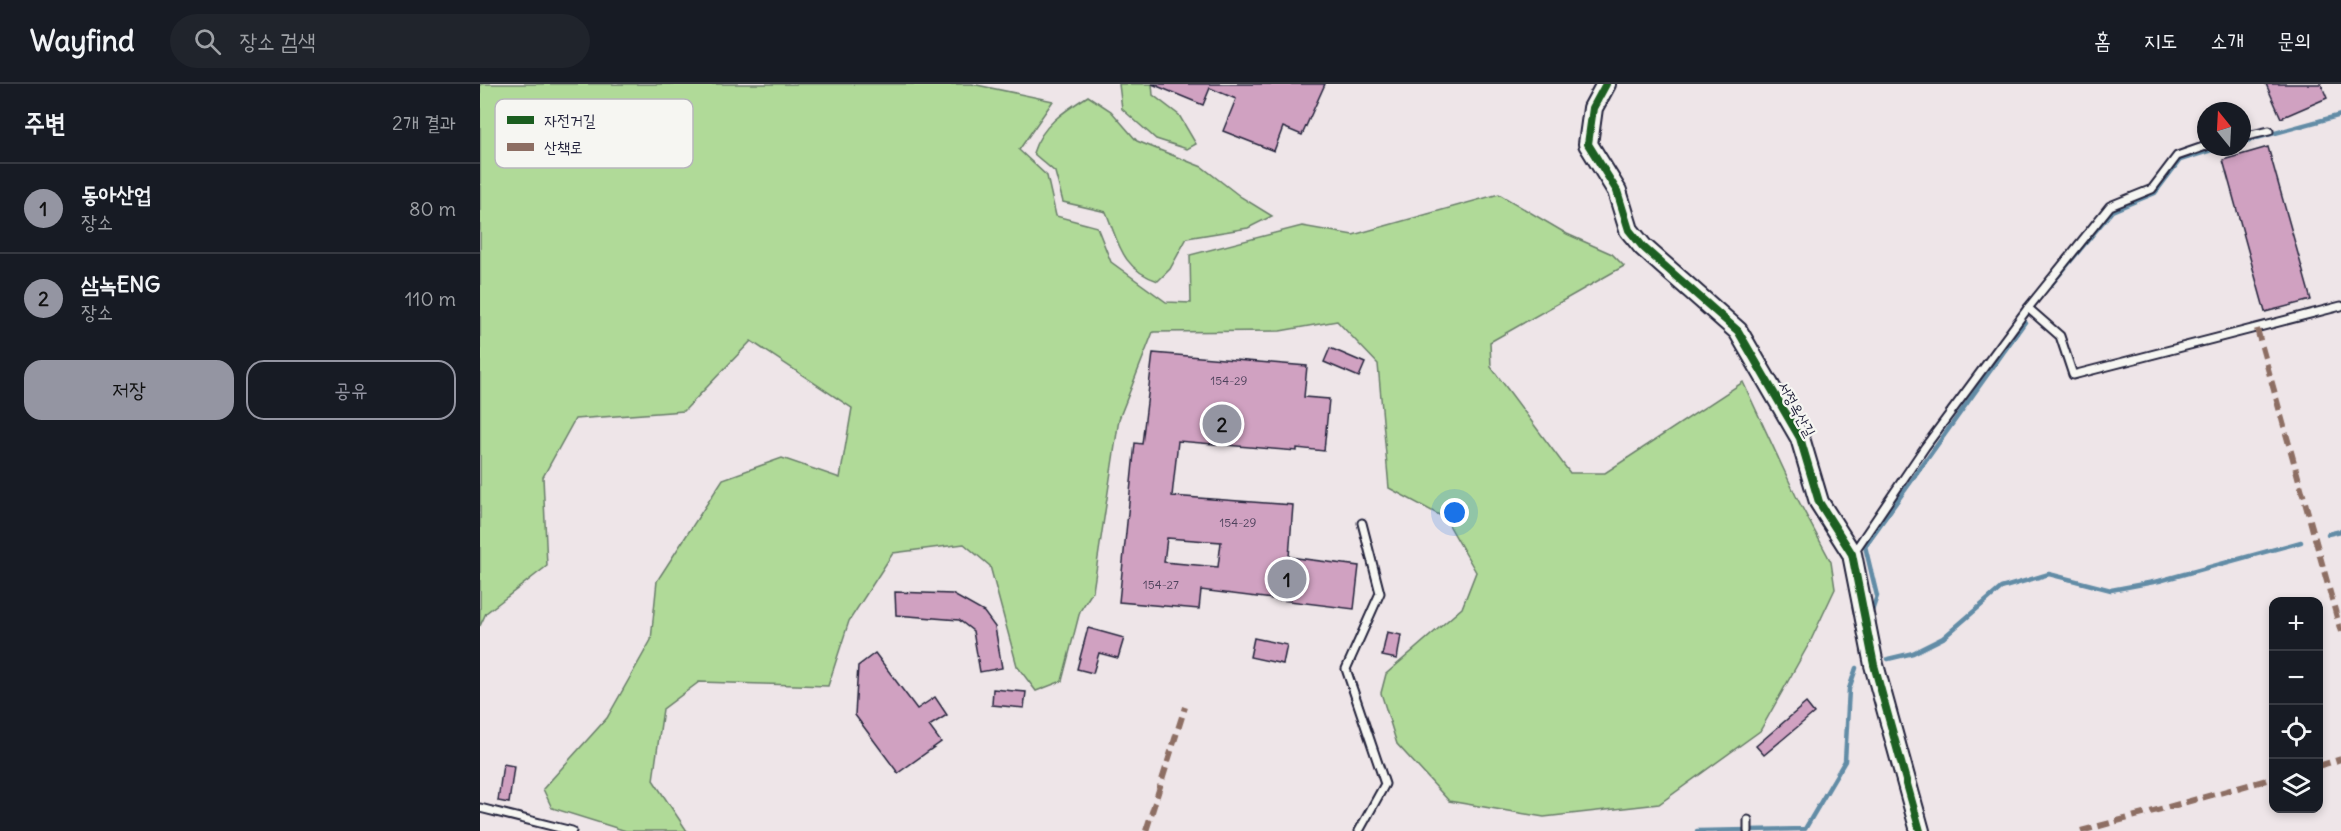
<!DOCTYPE html>
<html lang="ko">
<meta charset="utf-8">
<style>
:root{--surface:#171b24;--page:#20242c;--text:#f1f3f6;--muted:#9ea1a6;--line:#363941;--accent:#9495a2}
body{margin:0;font-family:Delius,"Poor Story",sans-serif;background:var(--page);color:var(--text)}
.controls{position:absolute;right:18px;bottom:18px;display:grid;overflow:hidden;border-radius:12px;box-shadow:0 3px 9px #0003}
.controls button{width:54px;height:54px;display:grid;place-items:center;padding:0;border:0;border-bottom:2px solid var(--line);background:var(--surface);color:var(--text);font:30px sans-serif}
.compass{position:absolute;left:1717px;top:18px;width:54px;height:54px;border-radius:50%;background:var(--surface);box-shadow:0 3px 9px #0003;rotate:342deg}
.you{position:absolute;left:975px;top:429px;width:21px;height:21px;margin:-15px;border:4px solid #fff;border-radius:50%;background:#1a73e8;box-shadow:0 0 0 9px #1a73e833}
.badge{display:grid;place-items:center;width:39px;height:39px;border-radius:50%;background:var(--accent);color:#111;font-size:20px;font-weight:700}
.pin{position:absolute;translate:-50% -50%;border:3px solid #fff;box-shadow:0 2px 6px #0006}
.list{margin:0;padding:0;list-style:none}
h2{display:flex;justify-content:space-between;align-items:center;height:78px;margin:0;padding:0 24px;font-size:26px}
h2 small{font-size:20px;font-weight:400;color:var(--muted)}
.list li{display:grid;grid-template-columns:39px 1fr auto;gap:18px;align-items:center;box-sizing:border-box;height:90px;padding:0 24px;border-top:2px solid var(--line)}
.list b{display:block;font-size:22px;white-space:nowrap}
.list p{margin:0;font-size:20px;white-space:nowrap;color:var(--muted)}
.list em{font-size:20px;font-style:normal;color:var(--muted)}
.actions{display:flex;gap:12px;padding:18px 24px}
.actions a{flex:1;padding:14px 0;border:2px solid var(--accent);border-radius:18px;text-align:center;font-size:21px;color:var(--accent)}
.actions .main{background:var(--accent);color:#111}
.icon{flex:none;width:33px;height:33px;fill:none;stroke:currentColor;stroke-width:2;stroke-linecap:round;stroke-linejoin:round}
.map{position:relative;flex:none;width:1861px;height:747px;overflow:hidden}
header{display:flex;align-items:center;gap:36px;box-sizing:border-box;height:84px;padding:0 30px;background:var(--surface);border-bottom:2px solid var(--line)}
header strong{font-size:28px}
nav{display:flex;gap:33px;margin-inline-start:auto;font-size:21px}
.search{width:420px;height:54px;background:var(--page);display:flex;align-items:center;gap:15px;box-sizing:border-box;padding:0 21px;border-radius:33px;color:var(--muted);font-size:22px}
main{display:flex}
aside{flex:1;background:var(--surface)}
.map>svg:first-child{display:block}
.green{fill:#b0da98;stroke:#697e6a;stroke-width:1.5}
.lines{fill:none;stroke-linecap:round;stroke-linejoin:round}
.stream{stroke:#628ca6;stroke-width:4.5}
.building{fill:#d0a1c1;stroke:#22223b;stroke-width:1.5;fill-rule:evenodd}
.service-casing{stroke:#22223b;stroke-width:11}
.tertiary-casing{stroke:#22223b;stroke-width:22}
.service{stroke:#f6f6f2;stroke-width:7}
.tertiary{stroke:#f6f6f2;stroke-width:18}
.quiet{stroke:#8d6e63;stroke-width:6;stroke-dasharray:12 6;stroke-linecap:butt}
.cycleway-casing{stroke:#f6f6f2;stroke-width:11}
.cycleway{stroke:#1b5e20;stroke-width:8}
.labels{text-anchor:middle;dominant-baseline:central;stroke-width:4.5;stroke-linejoin:round;paint-order:stroke}
.number-label{font-size:12px;fill:#4e425c}
.street-label{font-size:15px;fill:#22223b;stroke:#f6f6f2}
.key{fill:#f6f6f2;stroke:#b6b6bb;stroke-width:1.5}
.key-label{font-size:16px;fill:#22223b}
</style>
<header>
<strong>Wayfind</strong>
<div class="search"><svg class="icon" aria-label="search" viewBox="0 0 24 24"><circle cx="10" cy="10" r="6"/><path d="M15 15l6 6"/></svg>장소 검색</div>
<nav><a>홈</a><a>지도</a><a>소개</a><a>문의</a></nav>
</header>
<main>
<aside>
<h2>주변<small>2개 결과</small></h2>
<ul class="list">
<li><span class="badge">1</span><div><b>동아산업</b><p>장소</p></div><em>80 m</em></li>
<li><span class="badge">2</span><div><b>삼녹ENG</b><p>장소</p></div><em>110 m</em></li>
</ul>
<div class="actions"><a class="main">저장</a><a>공유</a></div>
</aside>
<div class="map">
<svg width="1861" height="747" viewBox="0 0 1861 747">
<rect width="100%" height="100%" fill="#eee5e8"/>
<filter id="ink" filterUnits="userSpaceOnUse"><feTurbulence type="fractalNoise" baseFrequency=".0167" numOctaves="2"/><feDisplacementMap in="SourceGraphic" scale="12" xChannelSelector="R" yChannelSelector="G"/><feConvolveMatrix kernelMatrix="1 2 1 2 8 2 1 2 1" color-interpolation-filters="sRGB"/></filter>
<g filter="url(#ink)">
<!-- green -->
<g class="green">
<path d="M 0,0 L 492,0 L 573,17 L 539,66 L 567,92 L 576,132 L 617,143 L 631,178 L 686,218 L 711,219 L 710,171 L 822,142 L 873,151 L 1019,110 L 1087,150 L 1132,170 L 1144,182 L 1010,258 L 1011,283 L 1090,389 L 1125,389 L 1263,298 L 1316,412 L 1351,478 L 1355,505 L 1330,558 L 1280,647 L 1179,720 L 1064,733 L 969,717 L 917,660 L 901,609 L 906,590 L 982,524 L 996,488 L 965,434 L 909,404 L 898,280 L 857,237 L 800,247 L 673,248 L 639,335 L 613,507 L 600,527 L 582,597 L 556,607 L 537,582 L 510,482 L 484,460 L 413,469 L 369,537 L 348,602 L 219,598 L 183,625 L 173,696 L 207,747 L 146,747 L 72,724 L 63,705 L 127,634 L 171,556 L 177,497 L 243,395 L 302,374 L 360,394 L 372,324 L 271,257 L 204,327 L 95,335 L 63,393 L 67,482 L 6,529 L 0,542 Z"/>
<path d="M 639,0 L 672,0 L 673,11 L 699,31 L 716,60 L 707,65 L 676,55 L 642,25 Z"/>
<path d="M 608,12 L 631,27 L 657,57 L 722,83 L 761,113 L 792,132 L 768,144 L 707,154 L 690,185 L 678,197 C 642,185 639,160 626,128 L 583,118 L 575,88 L 553,69 C 561,42 584,27 608,12 Z"/>
</g>
<g class="lines">
<!-- stream -->
<g class="stream">
<path d="M 1762,58 L 1861,31"/>
<path d="M 1570,202 L 1632,127 L 1675,109 L 1700,76 L 1741,63"/>
<path d="M 1848,450 L 1861,447"/>
<path d="M 1392,527 L 1397,512 L 1385,462 L 1545,238"/>
<path d="M 1408,575 L 1433,569 L 1463,554 L 1521,504 L 1569,490 L 1631,506 L 1679,497 L 1821,458"/>
<path d="M 1217,747 L 1325,745 L 1365,677 L 1369,605 L 1376,584"/>
</g>
</g>
<!-- building -->
<g class="building">
<path d="M 672,0 L 845,0 L 822,51 L 803,43 L 794,67 L 743,47 L 756,15 L 730,4 L 723,21 Z"/>
<path d="M 1786,0 L 1841,0 L 1847,14 L 1801,34 Z"/>
<path d="M 1788,63 L 1831,216 L 1785,228 L 1743,76 Z"/>
<path d="M 850,264 L 885,279 L 879,293 L 844,278 Z"/>
<path d="M 673,269 L 827,282 L 824,313 L 849,315 L 844,367 L 817,364 L 817,367 L 698,357 L 692,412 L 813,421 L 809,473 L 879,482 L 874,525 L 721,506 L 719,525 L 639,518 L 655,359 L 662,360 ZM 687,454 L 741,458 L 738,483 L 684,478 Z"/>
<path d="M 415,508 L 472,510 L 504,528 L 515,543 L 522,584 L 500,588 L 493,547 L 479,536 L 416,531 Z"/>
<path d="M 608,544 L 644,554 L 638,574 L 619,569 L 613,589 L 597,585 Z"/>
<path d="M 907,548 L 921,551 L 917,575 L 902,572 Z"/>
<path d="M 774,554 L 807,561 L 803,580 L 770,573 Z"/>
<path d="M 395,569 L 437,625 L 455,613 L 467,631 L 449,642 L 461,658 L 418,689 L 375,631 L 378,582 Z"/>
<path d="M 513,605 L 546,608 L 544,624 L 512,621 Z"/>
<path d="M 1326,619 L 1334,629 L 1284,671 L 1276,662 Z"/>
<path d="M 23,680 L 34,682 L 29,719 L 18,717 Z"/>
</g>
<g class="lines">
<defs>
<g id="service">
<path d="M 1762,53 L 1789,47"/>
<path d="M 1548,224 L 1580,252 L 1593,291 L 1861,222"/>
<path d="M 1374,468 L 1445,363 L 1548,224 L 1630,122 L 1672,105 L 1697,72 L 1726,62"/>
<path d="M 0,724 L 92,747"/>
<path d="M 1268,736 L 1268,747"/>
<path d="M 879,747 L 905,700 L 866,585 L 900,509 L 882,439"/>
</g>
<path id="tertiary" d="M 1126,0 L 1113,24 L 1108,60 L 1137,107 L 1149,146 L 1163,163 L 1258,247 L 1320,354 L 1339,418 L 1372,470 L 1394,581 L 1440,747"/>
</defs>
<!-- service casing -->
<use href="#service" class="service-casing"/>
<!-- tertiary casing -->
<use href="#tertiary" class="tertiary-casing"/>
<!-- service -->
<use href="#service" class="service"/>
<!-- tertiary -->
<use href="#tertiary" class="tertiary"/>
<!-- quiet -->
<g class="quiet">
<path d="M 1777,245 L 1861,548"/>
<path d="M 1838,682 L 1861,675"/>
<path d="M 666,747 L 705,623"/>
<path d="M 1601,747 L 1794,694"/>
</g>
<defs>
<path id="cycleway" d="M 1126,0 L 1113,24 L 1108,60 L 1137,107 L 1149,146 L 1163,163 L 1258,247 L 1320,354 L 1339,418 L 1372,470 L 1394,581 L 1440,747"/>
</defs>
<!-- cycleway casing -->
<use href="#cycleway" class="cycleway-casing"/>
<!-- cycleway -->
<use href="#cycleway" class="cycleway"/>
</g>
</g>
<g class="labels">
<!-- number labels -->
<g class="number-label">
<text x="749" y="296">154-29</text>
<text x="758" y="438">154-29</text>
<text x="681" y="500">154-27</text>
</g>
<!-- street labels -->
<g class="street-label">
<text transform="translate(1317 325) rotate(61)">서정옥산길</text>
</g>
</g>
<!-- legend -->
<rect x="15" y="15" width="198" height="69" rx="9" class="key"/>
<rect x="27" y="32" width="27" height="8" fill="#1b5e20"/>
<rect x="27" y="59" width="27" height="8" fill="#8d6e63"/>
<g class="key-label">
<text x="64" y="42">자전거길</text>
<text x="64" y="69">산책로</text>
</g>
</svg>
<div class="controls">
<button>+</button>
<button>−</button>
<button><svg class="icon" aria-label="locate" viewBox="0 0 24 24"><circle cx="12" cy="12" r="6"/><path d="M12 2v4M12 18v4M2 12h4M18 12h4"/></svg></button>
<button><svg class="icon" aria-label="layers" viewBox="0 0 24 24"><path d="M12 4l9 5-9 5-9-5zM3 14l9 5 9-5"/></svg></button>
</div>
<svg class="compass" viewBox="-18 -18 36 36"><path d="M0-13l5 13h-10z" fill="#e53935"/><path d="M0 13l5-13h-10z" fill="#9ea1a6"/></svg>
<div class="you"></div>
<div class="pin badge" style="left:807px;top:495px">1</div>
<div class="pin badge" style="left:742px;top:340px">2</div>
</div>
</main>
